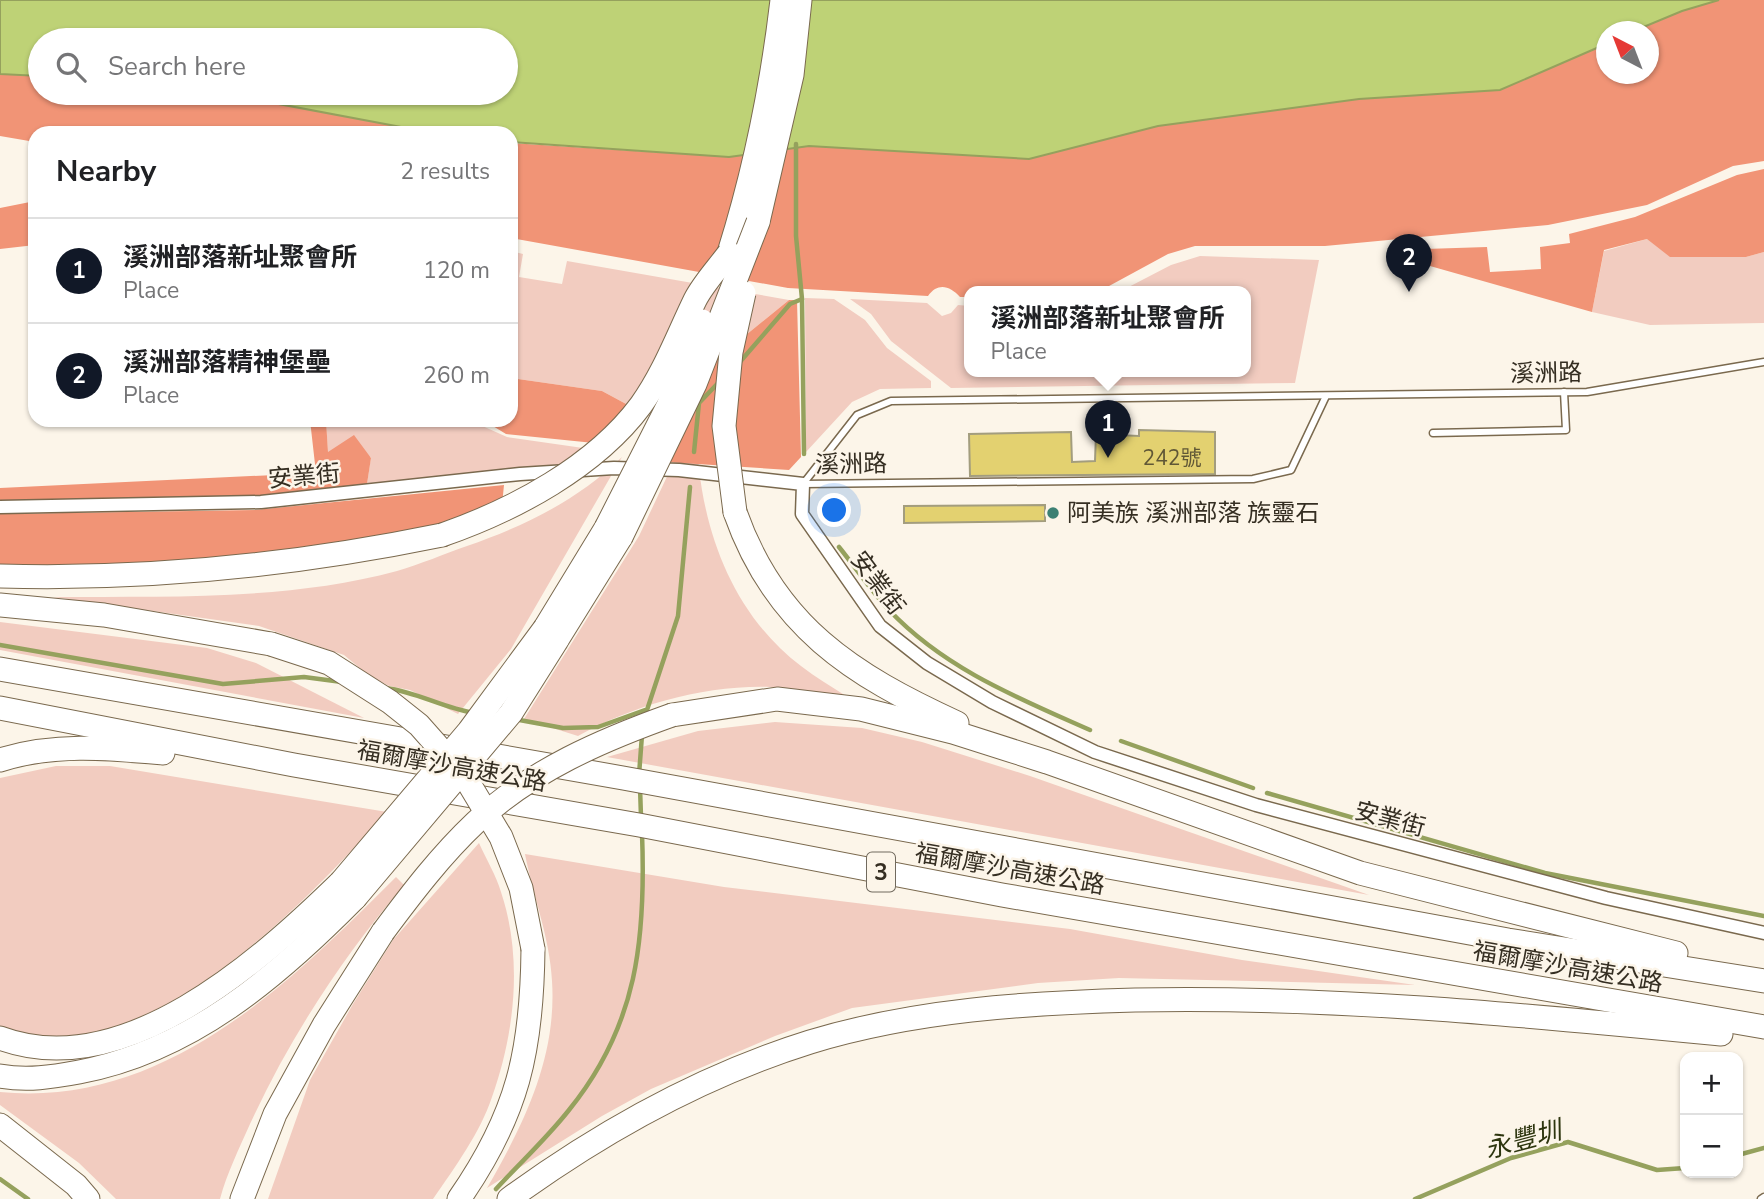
<!DOCTYPE html>
<meta charset="utf-8">
<style>
:root{--surface:#fff;--page:#f2f2f2;--text:#202124;--muted:#757577;--line:#e0e0e0;--accent:#111827}
body{margin:0;font-family:"Nunito Sans","Noto Sans TC",sans-serif;background:var(--page);color:var(--text)}
.controls{position:absolute;right:21px;bottom:21px;display:grid;overflow:hidden;border-radius:14px;box-shadow:0 2px 5px #0004}
.controls button{width:63px;height:63px;display:grid;place-items:center;padding:0;border:0;border-bottom:2px solid var(--line);background:var(--surface);color:var(--text);font:35px sans-serif}
.compass{position:absolute;left:1596px;top:21px;width:63px;height:63px;border-radius:50%;background:var(--surface);box-shadow:0 2px 5px #0004;rotate:318deg}
.you{position:absolute;left:835px;top:511px;width:24px;height:24px;margin:-18px;border:5px solid #fff;border-radius:50%;background:#1a73e8;box-shadow:0 0 0 10px #1a73e833}
.badge{display:grid;place-items:center;width:46px;height:46px;border-radius:50%;background:var(--accent);color:#fff;font-size:23px;font-weight:700}
.pin{position:absolute;translate:-50% -58px;filter:drop-shadow(0 2px 4px #0008)}
.pin::after{content:'';position:absolute;top:37px;width:24px;height:21px;background:inherit;clip-path:polygon(0 0,100% 0,50% 100%)}
.popup{position:absolute;left:964px;top:286px;width:287px;height:91px;box-sizing:border-box;display:grid;place-content:center;border-radius:14px;background:var(--surface);filter:drop-shadow(0 2px 5px #0005);font-size:23px;white-space:nowrap;color:var(--muted)}
.popup b{font-size:26px;color:var(--text)}
.popup::after{content:'';position:absolute;left:50%;top:100%;margin-left:-14px;border:14px solid transparent;border-top-color:var(--surface)}
.list{margin:0;padding:0;list-style:none}
h2{display:flex;justify-content:space-between;align-items:center;height:91px;margin:0;padding:0 28px;font-size:30px}
h2 small{font-size:23px;font-weight:400;color:var(--muted)}
.list li{display:grid;grid-template-columns:46px 1fr auto;gap:21px;align-items:center;box-sizing:border-box;height:105px;padding:0 28px;border-top:2px solid var(--line)}
.list b{display:block;font-size:26px;white-space:nowrap}
.list p{margin:0;font-size:23px;white-space:nowrap;color:var(--muted)}
.list em{font-size:23px;font-style:normal;color:var(--muted)}
.icon{flex:none;width:38px;height:38px;fill:none;stroke:currentColor;stroke-width:2;stroke-linecap:round;stroke-linejoin:round}
.map{position:relative;flex:none;width:1764px;height:1199px;overflow:hidden}
.search{position:absolute;background:var(--surface);box-shadow:0 2px 5px #0004;left:28px;top:28px;width:490px;height:77px;display:flex;align-items:center;gap:18px;box-sizing:border-box;padding:0 24px;border-radius:38px;color:var(--muted);font-size:26px}
.panel{position:absolute;background:var(--surface);box-shadow:0 2px 5px #0004;left:28px;top:126px;width:490px;height:301px;border-radius:21px}
.map>svg:first-child{display:block}
.green{fill:#f2ccc0}
.forest{fill:#f19476}
.water{fill:#bed276;stroke:#95a15d;stroke-width:2}
.lines{fill:none;stroke-linecap:round;stroke-linejoin:round}
.stream{stroke:#95a15d;stroke-width:4.5}
.building{fill:#e3d170;stroke:#a39d7e;stroke-width:2}
.service-casing{stroke:#7a694e;stroke-width:9}
.minor-casing{stroke:#7a694e;stroke-width:15}
.motorway-casing{stroke:#7a694e;stroke-width:25}
.service{stroke:#fff;stroke-width:6}
.minor{stroke:#fff;stroke-width:12}
.motorway{stroke:#fff;stroke-width:23}
.motorway-bridge-casing{stroke:#7a694e;stroke-width:25;stroke-linecap:butt}
.motorway-bridge{stroke:#fff;stroke-width:23}
.poi-dot{fill:#3c8073;stroke:#fcf5e9;stroke-width:2.5}
.labels{text-anchor:middle;dominant-baseline:central;stroke-width:5;stroke-linejoin:round;paint-order:stroke}
.number-label{font-size:21px;fill:#605736}
.shield{fill:#fcf5e9;stroke:#716a5e;stroke-width:2}
.shield-label{font-size:23px;font-weight:bold;fill:#352e22}
.street-label{font-size:24px;fill:#352e22;stroke:#fcf5e9}
.poi-label{font-size:24px;fill:#352e22;stroke:#fcf5e9;text-anchor:start}
.water-label{font-size:26px;font-style:italic;fill:#2d350e;stroke:#fcf5e9}
</style>
<div class="map">
<svg width="1764" height="1199" viewBox="0 0 1764 1199">
<rect width="100%" height="100%" fill="#fcf5e9"/>
<!-- green -->
<g class="green">
<path d="M 1647,239 L 1746,257 L 1764,252 L 1764,323 L 1650,325 L 1592,312 L 1604,251 Z"/>
<path d="M 511,251 L 523,254 L 519,277 L 562,284 L 567,261 L 789,300 L 741,339 L 628,405 L 602,391 L 511,378 Z"/>
<path d="M 1200,256 L 1319,260 L 1295,383 L 951,388 L 891,341 L 871,314 L 850,299 L 927,303 L 942,316 L 951,313 L 958,305 L 970,306 L 970,372 L 1246,372 L 1246,292 L 1119,292 L 1171,265 Z"/>
<path d="M 805,298 L 834,299 L 865,320 L 887,348 L 931,381 L 931,388 L 880,389 L 852,402 L 806,452 Z"/>
<path d="M 697,413 C 694,506 723,607 801,666 C 815,677 831,686 846,696 C 821,693 795,688 770,687 C 704,685 635,705 578,736 L 524,719 L 639,536 Z"/>
<path d="M 326,420 L 469,420 L 507,437 L 590,449 L 566,469 L 367,484 L 371,457 L 328,453 Z"/>
<path d="M 622,457 L 511,649 L 458,714 L 410,690 L 389,686 L 367,674 L 344,655 L 259,626 L 53,597 C 167,596 286,601 397,571 C 421,564 444,554 467,546 C 525,526 578,500 622,457 Z"/>
<path d="M 0,622 L 207,648 L 256,663 L 364,718 L 0,650 Z"/>
<path d="M 775,722 L 862,728 L 922,742 L 1030,776 L 1369,895 L 607,757 L 698,731 Z"/>
<path d="M 56,766 L 110,766 L 387,812 C 304,904 139,1081 0,1026 L 0,778 Z"/>
<path d="M 479,843 C 486,859 496,875 501,892 C 523,958 515,1032 492,1097 C 480,1133 455,1167 433,1199 L 268,1199 L 310,1080 L 353,1004 L 393,940 Z"/>
<path d="M 525,854 L 724,887 L 1070,929 L 1242,960 L 1415,985 L 1119,978 L 1038,983 L 852,1008 L 775,1036 L 651,1089 L 602,1116 L 487,1188 C 524,1124 557,1057 552,981 C 550,938 533,896 525,854 Z"/>
<path d="M 396,877 L 404,885 C 342,958 290,1037 250,1124 C 239,1149 227,1173 220,1199 L 116,1199 L 79,1163 L 0,1105 L 0,1092 C 164,1108 289,984 396,877 Z"/>
</g>
<!-- forest -->
<g class="forest">
<path d="M 1719,0 L 1764,0 L 1764,161 L 1733,166 L 1647,205 L 1548,225 L 1325,246 L 1195,246 L 1168,254 L 1098,292 L 970,292 L 970,297 L 960,297 C 950,286 938,282 928,296 L 788,288 L 511,238 L 511,143 L 729,157 L 809,146 L 1029,159 L 1158,126 L 1359,99 L 1500,90 L 1606,44 L 1606,74 L 1648,74 L 1648,32 L 1634,31 L 1682,11 Z"/>
<path d="M 0,74 L 40,76 L 40,93 L 220,93 L 433,133 L 35,133 L 35,142 L 0,136 Z"/>
<path d="M 1764,169 L 1764,252 L 1746,257 L 1670,257 L 1647,239 L 1604,250 L 1592,312 L 1430,266 L 1425,249 L 1487,247 L 1490,272 L 1541,269 L 1540,247 L 1570,243 L 1569,234 L 1635,217 L 1737,175 Z"/>
<path d="M 35,201 L 35,245 L 0,249 L 0,208 Z"/>
<path d="M 789,300 L 797,300 L 801,457 L 789,470 L 666,462 L 719,342 L 741,339 Z"/>
<path d="M 511,378 L 602,391 L 628,405 L 594,443 L 506,434 L 483,420 L 511,420 Z"/>
<path d="M 310,420 L 326,420 L 328,452 L 354,435 L 371,458 L 367,484 L 249,497 L 0,501 L 0,488 L 316,473 Z"/>
<path d="M 504,485 L 502,505 L 394,541 L 146,570 L 0,570 L 0,514 L 255,510 Z"/>
</g>
<!-- water -->
<path class="water" d="M 0,0 L 1719,0 L 1682,11 L 1634,31 L 1606,32 L 1606,44 L 1500,90 L 1359,99 L 1158,126 L 1029,159 L 809,146 L 729,157 L 511,142 L 511,133 L 433,133 L 220,93 L 506,93 L 506,40 L 40,40 L 40,76 L 0,74 Z"/>
<g class="lines">
<!-- stream -->
<g class="stream">
<path d="M 796,144 L 796,236 L 802,299 L 804,454"/>
<path d="M 739,363 L 790,304 L 802,299"/>
<path d="M 694,452 L 699,403 L 720,381"/>
<path d="M 839,547 C 856,568 871,591 889,610 C 945,669 1018,698 1090,730"/>
<path d="M 0,645 L 223,684 L 304,677 L 342,682"/>
<path d="M 386,688 C 417,692 443,708 474,713"/>
<path d="M 645,716 L 678,616 L 690,487"/>
<path d="M 514,719 L 563,728 L 598,727 L 645,710"/>
<path d="M 1121,741 L 1253,788"/>
<path d="M 639,775 L 642,735"/>
<path d="M 640,787 L 641,817"/>
<path d="M 1267,793 L 1545,873 L 1764,916"/>
<path d="M 1738,1155 L 1764,1148"/>
<path d="M 0,1179 L 28,1199"/>
<path d="M 496,1189 C 520,1163 547,1138 569,1110 C 638,1025 646,938 642,833"/>
<path d="M 1415,1199 L 1511,1158 L 1568,1142 L 1657,1170 L 1685,1168"/>
</g>
</g>
<!-- building -->
<g class="building">
<path d="M 1139,430 L 1215,432 L 1215,474 L 970,476 L 969,434 L 1071,432 L 1072,462 L 1095,461 L 1096,434 L 1139,436 Z"/>
<path d="M 1045,505 L 1045,521 L 904,523 L 904,506 Z"/>
</g>
<g class="lines">
<defs>
<g id="service">
<path d="M 1433,433 L 1566,430 L 1564,392"/>
<path d="M 803,484 L 857,415 L 891,401 L 1587,392 L 1764,362"/>
<path d="M 803,484 L 1253,479 L 1291,470 L 1326,396"/>
<path d="M 1761,1199 L 1764,1197"/>
</g>
<path id="minor" d="M 0,507 L 261,502 L 520,474 L 614,468 L 679,470 L 803,484 L 802,514 L 880,626 L 927,663 L 992,702 L 1095,752 L 1256,805 L 1606,898 L 1764,933"/>
<g id="motorway">
<path d="M 758,222 L 792,75 L 800,0"/>
<path d="M 729,253 C 755,170 772,86 782,0"/>
<path d="M 735,512 C 775,626 852,675 957,723"/>
<path d="M 0,576 C 149,580 296,565 442,535"/>
<path d="M 0,605 L 104,615 L 271,644"/>
<path d="M 545,628 L 606,528"/>
<path d="M 557,640 L 621,537"/>
<path d="M 0,669 L 623,778 L 1508,940 L 1764,981"/>
<path d="M 0,708 L 294,765 L 639,825 L 1002,895 L 1764,1027"/>
<path d="M 672,715 L 777,699 L 861,709 L 953,732 L 1047,762 L 1360,873 L 1676,953"/>
<path d="M 0,760 C 54,743 107,748 163,753"/>
<path d="M 0,1038 C 123,1084 259,962 341,882"/>
<path d="M 0,1076 C 27,1081 52,1077 79,1072 C 191,1051 277,977 355,898"/>
<path d="M 0,1125 L 76,1185 L 88,1199"/>
<path d="M 242,1199 L 275,1114 L 324,1025 L 383,932"/>
<path d="M 459,1199 C 518,1114 532,1051 533,949"/>
<path d="M 509,1199 C 601,1132 701,1076 810,1042 C 915,1010 1026,1003 1135,1000 C 1331,996 1525,1015 1721,1034"/>
</g>
</defs>
<!-- service casing -->
<use href="#service" class="service-casing"/>
<!-- minor casing -->
<use href="#minor" class="minor-casing"/>
<!-- motorway casing -->
<use href="#motorway" class="motorway-casing"/>
<!-- service -->
<use href="#service" class="service"/>
<!-- minor -->
<use href="#minor" class="minor"/>
<!-- motorway -->
<use href="#motorway" class="motorway"/>
<defs>
<g id="motorway-bridge">
<path d="M 735,512 L 724,426 L 731,352 L 744,293"/>
<path d="M 606,528 L 668,406 L 702,321"/>
<path d="M 442,535 C 514,510 595,467 641,405 C 664,373 678,335 695,300 C 703,284 718,268 729,253"/>
<path d="M 621,537 L 695,384 L 758,222"/>
<path d="M 271,644 L 329,663 L 390,702 L 419,725 L 465,777 L 501,837 L 521,888 L 533,949"/>
<path d="M 341,882 L 469,731 L 545,628"/>
<path d="M 355,898 L 511,713 L 557,640"/>
<path d="M 383,932 C 412,893 441,855 476,822 C 532,770 602,740 672,715"/>
</g>
</defs>
<!-- motorway-bridge casing -->
<use href="#motorway-bridge" class="motorway-bridge-casing"/>
<!-- motorway-bridge -->
<use href="#motorway-bridge" class="motorway-bridge"/>
</g>
<!-- markers -->
<circle class="poi-dot" cx="1053" cy="513" r="7"/>
<g class="labels">
<!-- number labels -->
<g class="number-label">
<text x="1172" y="458">242號</text>
</g>
<!-- shield labels -->
<rect class="shield" x="867" y="852.5" width="28" height="39" rx="5"/>
<g class="shield-label">
<text x="881" y="872">3</text>
</g>
<!-- street labels -->
<g class="street-label">
<text transform="translate(1546 373) rotate(-1)">溪洲路</text>
<text transform="translate(851 464) rotate(-1)">溪洲路</text>
<text transform="translate(304 476) rotate(-5)">安業街</text>
<text transform="translate(878 583) rotate(53)">安業街</text>
<text transform="translate(452 766) rotate(10)">福爾摩沙高速公路</text>
<text transform="translate(1390 819) rotate(15)">安業街</text>
<text transform="translate(1010 869) rotate(10)">福爾摩沙高速公路</text>
<text transform="translate(1568 967) rotate(10)">福爾摩沙高速公路</text>
</g>
<!-- poi labels -->
<g class="poi-label">
<text x="1067" y="513">阿美族 溪洲部落 族靈石</text>
</g>
<!-- water labels -->
<g class="water-label">
<text transform="translate(1523 1140) rotate(-15)">永豐圳</text>
</g>
</g>
</svg>
<div class="controls">
<button>+</button>
<button>−</button>
</div>
<svg class="compass" viewBox="-18 -18 36 36"><path d="M0-13l5 13h-10z" fill="#e53935"/><path d="M0 13l5-13h-10z" fill="#757577"/></svg>
<div class="you"></div>
<div class="pin badge" style="left:1108px;top:458px">1</div>
<div class="popup"><b>溪洲部落新址聚會所</b>Place</div>
<div class="pin badge" style="left:1409px;top:292px">2</div>
<div class="search"><svg class="icon" aria-label="search" viewBox="0 0 24 24"><circle cx="10" cy="10" r="6"/><path d="M15 15l6 6"/></svg>Search here</div>
<section class="panel">
<h2>Nearby<small>2 results</small></h2>
<ul class="list">
<li><span class="badge">1</span><div><b>溪洲部落新址聚會所</b><p>Place</p></div><em>120 m</em></li>
<li><span class="badge">2</span><div><b>溪洲部落精神堡壘</b><p>Place</p></div><em>260 m</em></li>
</ul>
</section>
</div>
